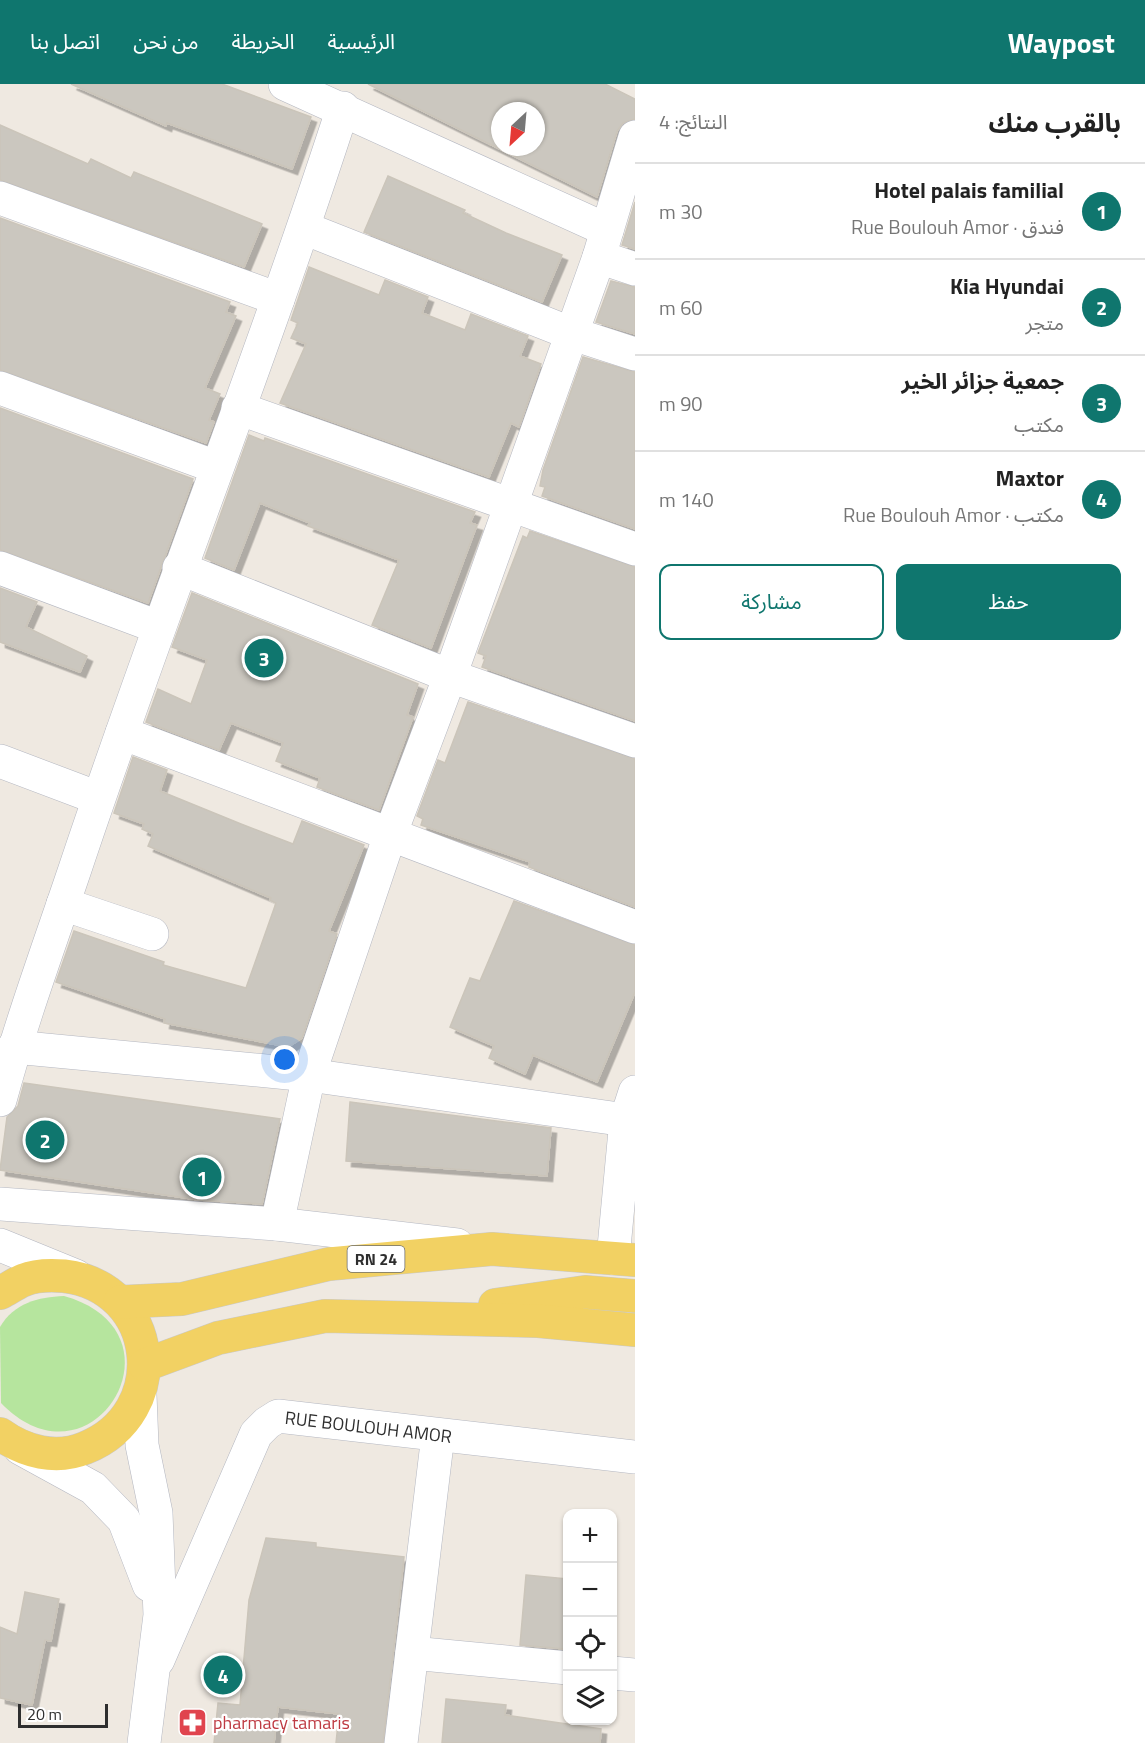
<!DOCTYPE html>
<html lang="ar">
<meta charset="utf-8">
<style>
:root{--surface:#fff;--page:#f2f2f2;--text:#222;--muted:#767676;--line:#e0e0e0;--accent:#0f766e}
body{margin:0;font-family:"Titillium Web","Noto Sans Arabic",sans-serif;background:var(--page);color:var(--text);direction:rtl}
.controls{position:absolute;right:18px;bottom:18px;display:grid;overflow:hidden;border-radius:12px;box-shadow:0 2px 4px #0004}
.controls button{width:54px;height:54px;display:grid;place-items:center;padding:0;border:0;border-bottom:2px solid var(--line);background:var(--surface);color:var(--text);font:30px sans-serif}
.compass{position:absolute;left:491px;top:18px;width:54px;height:54px;border-radius:50%;background:var(--surface);box-shadow:0 2px 4px #0004;rotate:206deg}
.scale{position:absolute;left:18px;bottom:15px;width:90px;box-sizing:border-box;padding-left:6px;border:3px solid #2e2e2e;border-top:0;font-size:16px;line-height:21px;white-space:nowrap;color:#2e2e2e;-webkit-text-stroke:4px #fff;paint-order:stroke}
.you{position:absolute;left:285px;top:976px;width:21px;height:21px;margin:-15px;border:4px solid #fff;border-radius:50%;background:#1a73e8;box-shadow:0 0 0 9px #1a73e833}
.badge{display:grid;place-items:center;width:39px;height:39px;border-radius:50%;background:var(--accent);color:#fff;font-size:20px;font-weight:700}
.pin{position:absolute;translate:-50% -50%;border:3px solid #fff;box-shadow:0 2px 6px #0006}
.list{margin:0;padding:0;list-style:none}
h2{display:flex;justify-content:space-between;align-items:center;height:78px;margin:0;padding:0 24px;font-size:26px}
h2 small{font-size:20px;font-weight:400;color:var(--muted)}
.list li{display:grid;grid-template-columns:39px 1fr auto;gap:18px;align-items:center;box-sizing:border-box;height:96px;padding:0 24px;border-top:2px solid var(--line)}
.list b{display:block;font-size:22px;white-space:nowrap}
.list p{margin:0;font-size:20px;white-space:nowrap;color:var(--muted)}
.list em{font-size:20px;font-style:normal;color:var(--muted)}
.actions{display:flex;gap:12px;padding:18px 24px}
.actions a{flex:1;padding:14px 0;border:2px solid var(--accent);border-radius:12px;text-align:center;font-size:21px;color:var(--accent)}
.actions .main{background:var(--accent);color:#fff}
.icon{flex:none;width:33px;height:33px;fill:none;stroke:currentColor;stroke-width:2;stroke-linecap:round;stroke-linejoin:round}
.map{position:relative;flex:none;width:635px;height:1659px;overflow:hidden;direction:ltr}
header{display:flex;align-items:center;gap:36px;box-sizing:border-box;height:84px;padding:0 30px;background:var(--accent);color:#fff}
header strong{font-size:28px}
nav{display:flex;gap:33px;margin-inline-start:auto;font-size:21px}
main{display:flex}
aside{flex:1;background:var(--surface)}
.map>svg:first-child{display:block}
.green{fill:#b6e59e}
.building{fill:#cbc7bf;stroke:#cbc5ba;stroke-width:1.5;fill-rule:evenodd;filter:url(#shadow)}
.lines{fill:none;stroke-linecap:round;stroke-linejoin:round}
.minor-casing{stroke:#b4b7c1;stroke-width:34}
.secondary-casing{stroke:#b4b7c1;stroke-width:34}
.primary-casing{stroke:#c9c9c9;stroke-width:34}
.minor{stroke:#fff;stroke-width:33}
.secondary{stroke:#fff;stroke-width:33}
.primary{stroke:#f2d163;stroke-width:33}
.labels{text-anchor:middle;dominant-baseline:central;stroke-width:4.5;stroke-linejoin:round;paint-order:stroke}
.shield{fill:#fff;stroke:#6d6d6d;stroke-width:1.5}
.shield-label{font-size:16px;font-weight:bold;fill:#2e2e2e}
.street-label{font-size:18px;fill:#2e2e2e;stroke:#fff}
.health-label{font-size:18px;fill:#be3a42;stroke:#fff;text-anchor:start}
</style>
<header>
<strong>Waypost</strong>
<nav><a>الرئيسية</a><a>الخريطة</a><a>من نحن</a><a>اتصل بنا</a></nav>
</header>
<main>
<aside>
<h2>بالقرب منك<small>النتائج: 4</small></h2>
<ul class="list">
<li><span class="badge">1</span><div><b>Hotel palais familial</b><p>فندق · Rue Boulouh Amor</p></div><em>30 m</em></li>
<li><span class="badge">2</span><div><b>Kia Hyundai</b><p>متجر</p></div><em>60 m</em></li>
<li><span class="badge">3</span><div><b>جمعية جزائر الخير</b><p>مكتب</p></div><em>90 m</em></li>
<li><span class="badge">4</span><div><b>Maxtor</b><p>مكتب · Rue Boulouh Amor</p></div><em>140 m</em></li>
</ul>
<div class="actions"><a class="main">حفظ</a><a>مشاركة</a></div>
</aside>
<div class="map">
<svg width="635" height="1659" viewBox="0 0 635 1659">
<defs>
<filter id="shadow"><feDropShadow dx="5.5" dy="5.5" stdDeviation="0" flood-color="#0004"/></filter>
</defs>
<rect width="100%" height="100%" fill="#efe9e1"/>
<!-- green -->
<path class="green" d="M 64,1212 C 192,1248 92,1413 1,1319 L 0,1243 C 14,1219 38,1213 64,1212 Z"/>
<!-- building -->
<g class="building">
<path d="M 71,0 L 222,0 L 311,33 L 292,85 L 167,39 L 166,42 Z"/>
<path d="M 368,0 L 605,0 L 635,15 L 635,35 L 623,39 L 617,47 L 597,113 ZM 500,27 L 536,27 L 536,63 L 500,63 Z"/>
<path d="M 0,41 L 88,80 L 91,75 L 131,94 L 134,88 L 262,140 L 244,183 L 0,96 Z"/>
<path d="M 388,92 L 465,126 L 463,129 L 506,149 L 562,171 L 542,218 L 364,148 Z"/>
<path d="M 635,118 L 635,165 L 622,161 Z"/>
<path d="M 0,134 L 230,218 L 226,228 L 236,232 L 205,304 L 220,310 L 209,336 L 214,338 L 206,359 L 0,286 Z"/>
<path d="M 309,183 L 379,211 L 385,196 L 428,213 L 422,229 L 465,246 L 471,230 L 528,252 L 520,272 L 541,280 L 519,343 L 511,339 L 489,393 L 280,319 L 306,260 L 291,254 L 298,239 L 291,236 Z"/>
<path d="M 611,197 L 635,203 L 635,250 L 596,238 Z"/>
<path d="M 583,273 L 635,288 L 635,445 L 542,412 L 545,403 L 540,402 L 543,386 Z"/>
<path d="M 0,324 L 193,395 L 148,519 L 0,466 Z"/>
<path d="M 249,351 L 264,357 L 265,354 L 475,428 L 470,439 L 477,441 L 431,564 L 372,541 L 399,476 L 308,442 L 310,439 L 260,419 L 234,486 L 205,474 Z"/>
<path d="M 530,447 L 635,483 L 635,637 L 482,583 L 486,572 L 478,569 L 523,452 L 527,454 Z"/>
<path d="M 0,504 L 37,518 L 26,543 L 87,572 L 80,588 L 0,558 Z"/>
<path d="M 192,509 L 418,600 L 407,631 L 413,633 L 379,726 L 317,703 L 320,694 L 276,677 L 283,659 L 231,639 L 219,666 L 146,638 L 158,605 L 191,620 L 207,576 L 172,563 Z"/>
<path d="M 468,618 L 635,675 L 635,823 L 529,783 L 530,778 L 421,741 L 423,735 L 417,732 L 438,676 L 445,679 Z"/>
<path d="M 133,673 L 167,686 L 160,707 L 241,740 L 293,760 L 302,737 L 364,761 L 329,847 L 337,850 L 302,954 L 288,963 L 164,939 L 165,935 L 56,898 L 74,847 L 164,878 L 163,881 L 246,904 L 276,819 L 270,816 L 271,814 L 148,762 L 153,750 L 142,745 L 144,740 L 114,729 Z"/>
<path d="M 514,817 L 635,861 L 635,908 L 597,998 L 533,971 L 525,990 L 489,974 L 494,962 L 450,943 L 470,894 L 480,897 Z"/>
<path d="M 24,999 L 280,1035 L 262,1120 L 199,1116 L 0,1086 L 7,1033 L 18,1022 Z"/>
<path d="M 350,1018 L 551,1044 L 547,1092 L 346,1077 Z"/>
<path d="M 266,1454 L 316,1459 L 316,1463 L 404,1473 L 383,1659 L 336,1659 L 339,1630 L 278,1623 L 274,1659 L 214,1659 L 218,1619 L 240,1621 L 249,1516 Z"/>
<path d="M 526,1491 L 567,1495 L 566,1565 L 520,1561 Z"/>
<path d="M 25,1508 L 59,1515 L 51,1557 L 45,1556 L 32,1621 L 0,1614 L 0,1543 L 17,1550 Z"/>
<path d="M 446,1615 L 506,1621 L 505,1631 L 601,1645 L 600,1659 L 442,1659 Z"/>
</g>
<g class="lines">
<defs>
<g id="minor">
<path d="M 285,0 L 607,146"/>
<path d="M 0,114 L 278,215"/>
<path d="M 304,144 L 570,249 L 635,270"/>
<path d="M 599,173 L 635,185"/>
<path d="M 0,304 L 216,383"/>
<path d="M 238,324 L 635,465"/>
<path d="M 0,484 L 158,543"/>
<path d="M 179,484 L 450,592 L 635,657"/>
<path d="M 122,649 L 635,843"/>
<path d="M 0,677 L 98,714"/>
<path d="M 63,820 L 152,850"/>
<path d="M 14,963 L 309,991 L 626,1036"/>
<path d="M 0,1016 C 21,938 49,862 75,785 C 160,530 260,280 343,24"/>
<path d="M 277,1140 L 309,991 L 390,751 L 450,592 L 599,173 L 635,53"/>
<path d="M 613,1174 L 626,1036 L 635,1008"/>
<path d="M 412,1569 L 568,1584"/>
<path id="s1" d="M 158,1576 L 256,1350 L 267,1339 L 278,1332 L 635,1373"/>
<path d="M 612,1589 L 635,1591"/>
<path d="M 401,1659 L 438,1351"/>
</g>
<g id="secondary">
<path d="M 0,1120 L 277,1140 L 457,1161"/>
<path d="M 0,1161 L 76,1192"/>
<path d="M 140,1311 L 142,1361 L 156,1429 L 160,1531 L 144,1659"/>
<path d="M 20,1364 L 93,1404 L 124,1436 L 149,1501"/>
</g>
<g id="primary">
<path d="M 0,1209 C 8,1205 16,1199 24,1196 C 36,1191 52,1191 64,1192 C 159,1203 173,1329 85,1364 C 56,1376 25,1368 0,1350"/>
<path d="M 120,1218 L 182,1215 L 329,1180 L 492,1165 L 635,1176"/>
<path d="M 495,1221 L 585,1208 L 635,1212"/>
<path d="M 145,1281 L 218,1254 L 325,1232 L 538,1237 L 635,1246"/>
</g>
</defs>
<!-- minor casing -->
<use href="#minor" class="minor-casing"/>
<!-- secondary casing -->
<use href="#secondary" class="secondary-casing"/>
<!-- primary casing -->
<use href="#primary" class="primary-casing"/>
<!-- minor -->
<use href="#minor" class="minor"/>
<!-- secondary -->
<use href="#secondary" class="secondary"/>
<!-- primary -->
<use href="#primary" class="primary"/>
</g>
<!-- icons -->
<defs>
<symbol id="pharmacy-square" viewBox="-11 -11 22 22"><rect x="-9" y="-9" width="18" height="18" rx="4" fill="#e0444e" stroke="#fff"/><path d="M-2-6h4v4h4v4h-4v4h-4v-4h-4v-4h4Z" fill="#fff"/></symbol>
</defs>
<g fill-rule="evenodd">
<use href="#pharmacy-square" x="176" y="1622" width="33" height="33"/>
</g>
<g class="labels">
<!-- shield labels -->
<rect class="shield" x="347.5" y="1162" width="57" height="26" rx="4.5"/>
<g class="shield-label">
<text x="376" y="1175">RN 24</text>
</g>
<!-- street labels -->
<g class="street-label">
<text stroke="none"><textPath href="#s1" startOffset="366">RUE BOULOUH AMOR</textPath></text>
</g>
<!-- health labels -->
<g class="health-label">
<text x="213" y="1638">pharmacy tamaris</text>
</g>
</g>
</svg>
<div class="controls">
<button>+</button>
<button>−</button>
<button><svg class="icon" aria-label="locate" viewBox="0 0 24 24"><circle cx="12" cy="12" r="6"/><path d="M12 2v4M12 18v4M2 12h4M18 12h4"/></svg></button>
<button><svg class="icon" aria-label="layers" viewBox="0 0 24 24"><path d="M12 4l9 5-9 5-9-5zM3 14l9 5 9-5"/></svg></button>
</div>
<svg class="compass" viewBox="-18 -18 36 36"><path d="M0-13l5 13h-10z" fill="#e53935"/><path d="M0 13l5-13h-10z" fill="#767676"/></svg>
<div class="scale">20 m</div>
<div class="you"></div>
<div class="pin badge" style="left:202px;top:1093px">1</div>
<div class="pin badge" style="left:45px;top:1056px">2</div>
<div class="pin badge" style="left:264px;top:574px">3</div>
<div class="pin badge" style="left:223px;top:1591px">4</div>
</div>
</main>
